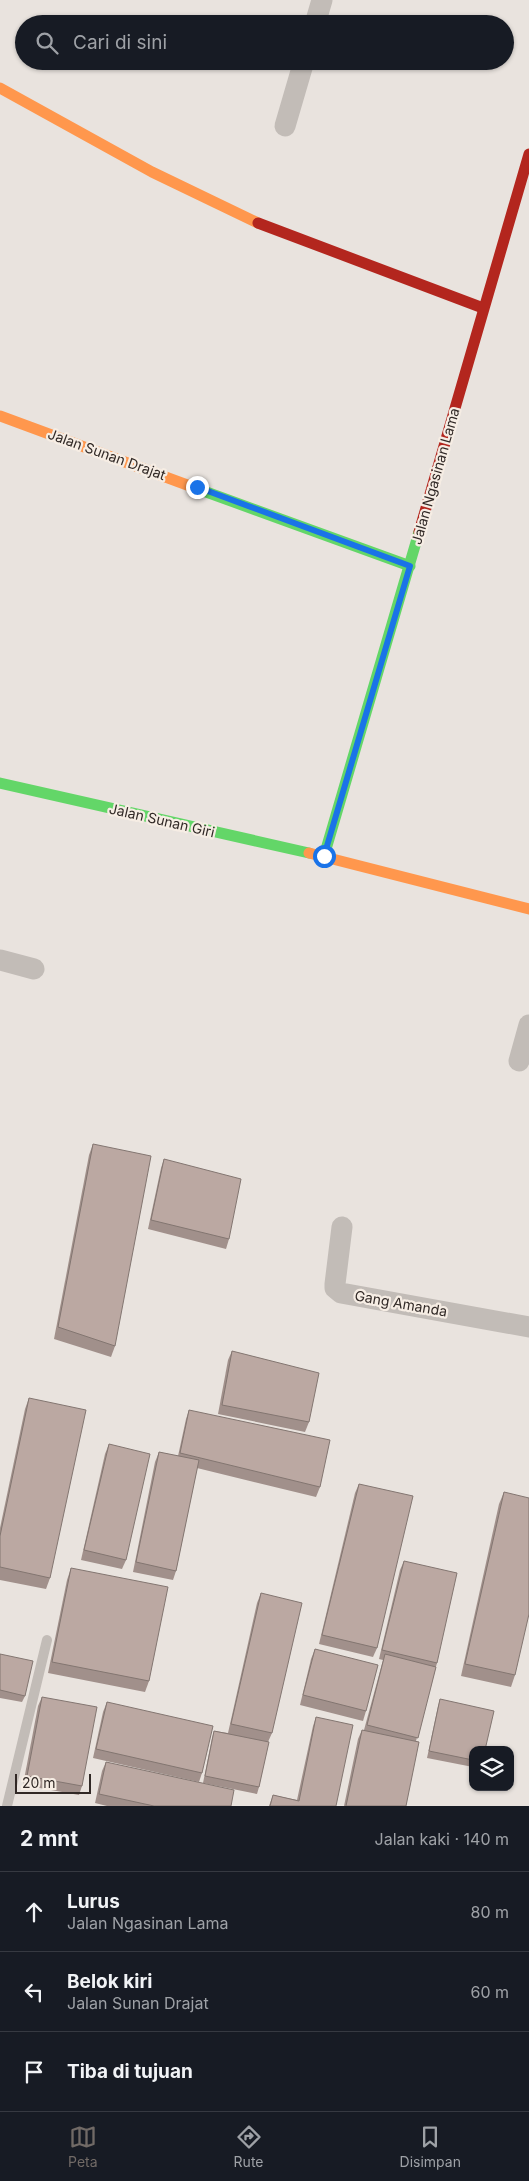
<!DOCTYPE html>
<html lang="id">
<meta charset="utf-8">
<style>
:root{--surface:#171b24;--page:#242831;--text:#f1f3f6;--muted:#9ea1a6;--line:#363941;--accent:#716a66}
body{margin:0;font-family:Inter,sans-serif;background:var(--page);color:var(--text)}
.controls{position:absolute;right:15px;bottom:15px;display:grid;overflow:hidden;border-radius:10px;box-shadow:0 1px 4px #0004}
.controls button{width:45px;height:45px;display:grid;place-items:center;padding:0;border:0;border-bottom:1px solid var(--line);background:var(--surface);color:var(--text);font:25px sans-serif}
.scale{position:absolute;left:15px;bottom:12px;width:76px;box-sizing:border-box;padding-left:5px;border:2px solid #312926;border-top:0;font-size:14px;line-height:18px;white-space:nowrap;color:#312926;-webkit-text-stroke:4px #f6ede4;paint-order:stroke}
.stop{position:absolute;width:15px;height:15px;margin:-11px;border:4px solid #1a73e8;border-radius:50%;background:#fff}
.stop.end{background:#1a73e8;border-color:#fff;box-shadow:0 1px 5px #0008}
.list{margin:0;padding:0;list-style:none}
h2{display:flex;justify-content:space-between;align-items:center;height:65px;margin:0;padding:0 20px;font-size:21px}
h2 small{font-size:16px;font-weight:400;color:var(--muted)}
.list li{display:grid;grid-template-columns:32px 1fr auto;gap:15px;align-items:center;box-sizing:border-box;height:80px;padding:0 20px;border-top:1px solid var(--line)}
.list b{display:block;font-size:19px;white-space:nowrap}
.list p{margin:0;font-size:16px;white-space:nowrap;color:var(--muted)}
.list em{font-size:16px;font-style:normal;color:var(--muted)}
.icon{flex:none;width:28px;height:28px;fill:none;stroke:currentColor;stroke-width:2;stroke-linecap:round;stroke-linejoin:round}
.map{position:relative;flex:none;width:529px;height:1806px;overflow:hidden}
.search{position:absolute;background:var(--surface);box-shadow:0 1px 4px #0004;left:15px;right:15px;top:15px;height:55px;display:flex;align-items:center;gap:12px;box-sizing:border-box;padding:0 18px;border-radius:28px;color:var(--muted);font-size:19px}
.sheet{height:305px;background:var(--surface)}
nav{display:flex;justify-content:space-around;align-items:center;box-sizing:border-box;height:70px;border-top:1px solid var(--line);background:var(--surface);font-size:14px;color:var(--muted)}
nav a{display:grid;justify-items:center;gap:2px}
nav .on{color:var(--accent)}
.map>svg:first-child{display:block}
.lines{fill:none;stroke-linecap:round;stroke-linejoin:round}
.lane{stroke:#c2bcb7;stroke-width:10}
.street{stroke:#c2bcb7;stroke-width:21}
.fast{stroke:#63d668;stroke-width:11}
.slow{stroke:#ff974d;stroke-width:11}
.jam{stroke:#b3261e;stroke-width:11}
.wall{fill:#a1908b}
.building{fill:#bba8a2;stroke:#837671}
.route{stroke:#1a73e8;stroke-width:6}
.labels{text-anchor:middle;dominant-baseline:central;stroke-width:4.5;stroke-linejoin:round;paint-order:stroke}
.street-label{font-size:14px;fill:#312926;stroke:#f6ede4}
</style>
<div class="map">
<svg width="529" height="1806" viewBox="0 0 529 1806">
<rect width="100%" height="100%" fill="#e9e3de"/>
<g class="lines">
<!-- lane -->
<path class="lane" d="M 7,1806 L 47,1640"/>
<!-- street -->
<g class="street">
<path d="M 315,24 L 322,0"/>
<path d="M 285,126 L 304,61"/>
<path d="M 0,960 L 34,969"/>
<path d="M 519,1061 L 529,1025"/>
<path d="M 342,1227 L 335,1284 L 335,1288 L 341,1293 L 529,1327"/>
</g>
<!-- fast -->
<g class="fast">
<path d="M 198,489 L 410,566"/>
<path d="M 0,783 L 309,853"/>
<path d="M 324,856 L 419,532"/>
</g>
<!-- slow -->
<g class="slow">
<path d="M 0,88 L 152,172 L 258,223"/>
<path d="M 0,416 L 198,489"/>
<path d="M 309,853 L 529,909"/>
</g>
<!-- jam -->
<g class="jam">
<path d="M 258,223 L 483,308"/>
<path d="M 419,532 L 529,154"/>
</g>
</g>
<!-- wall -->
<g class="wall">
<path d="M 93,1144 L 115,1346 L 111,1357 L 54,1339 L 89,1155 Z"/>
<path d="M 164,1159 L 229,1239 L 226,1249 L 148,1229 L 161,1168 Z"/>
<path d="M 232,1351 L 309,1422 L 305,1432 L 218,1414 L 228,1360 Z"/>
<path d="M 29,1398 L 50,1578 L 46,1589 L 0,1580 L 0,1528 L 25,1409 Z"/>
<path d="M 189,1410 L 320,1487 L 316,1497 L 197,1468 L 176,1571 L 173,1580 L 133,1572 L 155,1462 L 159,1452 L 178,1456 L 186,1419 Z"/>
<path d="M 109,1444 L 126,1560 L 122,1569 L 81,1560 L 105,1454 Z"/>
<path d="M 359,1484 L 377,1648 L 373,1657 L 319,1644 L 355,1493 Z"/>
<path d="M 504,1492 L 515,1675 L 511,1687 L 461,1676 L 499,1504 Z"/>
<path d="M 404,1561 L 437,1663 L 416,1741 L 406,1806 L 344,1806 L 358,1739 L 362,1730 L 364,1730 L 383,1660 L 379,1659 L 400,1570 Z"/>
<path d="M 71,1568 L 149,1681 L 145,1692 L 48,1673 L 67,1580 Z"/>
<path d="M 261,1593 L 272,1733 L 268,1742 L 259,1787 L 257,1794 L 203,1783 L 212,1738 L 214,1731 L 228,1733 L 257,1603 Z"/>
<path d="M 315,1649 L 366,1711 L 363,1721 L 300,1705 L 311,1659 Z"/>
<path d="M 0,1654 L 25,1696 L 22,1702 L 0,1698 Z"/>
<path d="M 42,1697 L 82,1786 L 79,1795 L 23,1785 L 38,1706 Z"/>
<path d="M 440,1699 L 473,1750 L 473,1767 L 427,1758 L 438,1706 Z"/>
<path d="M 107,1702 L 202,1773 L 199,1782 L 93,1758 L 103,1712 Z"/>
<path d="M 316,1717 L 336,1806 L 269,1806 L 273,1795 L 297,1800 L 313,1726 Z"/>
<path d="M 106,1762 L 231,1806 L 107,1806 L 95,1803 L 102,1771 Z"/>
</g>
<!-- building -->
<g class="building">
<path d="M 93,1144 L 151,1156 L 115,1346 L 58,1327 Z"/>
<path d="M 164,1159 L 241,1179 L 229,1239 L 151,1220 Z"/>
<path d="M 232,1351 L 319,1373 L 309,1422 L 222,1405 Z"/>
<path d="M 29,1398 L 86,1410 L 50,1578 L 0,1567 L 0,1536 Z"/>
<path d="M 189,1410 L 330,1440 L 320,1487 L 180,1453 Z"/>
<path d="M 109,1444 L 150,1454 L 126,1560 L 84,1550 Z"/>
<path d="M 159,1452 L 199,1460 L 176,1571 L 136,1562 Z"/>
<path d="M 359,1484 L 413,1496 L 377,1648 L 322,1635 Z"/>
<path d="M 504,1492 L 529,1498 L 529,1614 L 515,1675 L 465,1664 Z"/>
<path d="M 404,1561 L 457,1573 L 437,1663 L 382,1650 Z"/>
<path d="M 71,1568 L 168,1587 L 149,1681 L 52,1662 Z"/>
<path d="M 261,1593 L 302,1603 L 272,1733 L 231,1724 Z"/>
<path d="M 315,1649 L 378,1665 L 366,1711 L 303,1695 Z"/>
<path d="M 0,1654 L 33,1661 L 25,1696 L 0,1690 Z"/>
<path d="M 385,1654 L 436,1667 L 418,1738 L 367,1725 Z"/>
<path d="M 42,1697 L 97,1707 L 82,1786 L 27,1776 Z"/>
<path d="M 440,1699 L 494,1711 L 485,1750 L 473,1750 L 473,1760 L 429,1751 Z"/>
<path d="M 107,1702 L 213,1726 L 202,1773 L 96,1749 Z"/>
<path d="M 316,1717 L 353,1725 L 336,1806 L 270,1806 L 273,1795 L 299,1801 Z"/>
<path d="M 362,1730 L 419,1742 L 406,1806 L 346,1806 Z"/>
<path d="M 214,1731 L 269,1742 L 259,1787 L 205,1776 Z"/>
<path d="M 106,1762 L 234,1790 L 231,1806 L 154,1806 L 99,1794 Z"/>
</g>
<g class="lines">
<!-- route -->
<path class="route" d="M 197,487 L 410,566 L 324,856"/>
</g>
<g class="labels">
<!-- street labels -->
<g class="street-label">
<text transform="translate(107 454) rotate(20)">Jalan Sunan Drajat</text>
<text transform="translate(435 476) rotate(-74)">Jalan Ngasinan Lama</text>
<text transform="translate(162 820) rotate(13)">Jalan Sunan Giri</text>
<text transform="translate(401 1303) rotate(10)">Gang Amanda</text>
</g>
</g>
</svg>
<div class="controls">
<button><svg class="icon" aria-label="layers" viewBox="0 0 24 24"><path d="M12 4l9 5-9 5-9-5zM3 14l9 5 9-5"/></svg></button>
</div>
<div class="scale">20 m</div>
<div class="stop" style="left:324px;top:856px"></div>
<div class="stop end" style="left:197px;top:487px"></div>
<div class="search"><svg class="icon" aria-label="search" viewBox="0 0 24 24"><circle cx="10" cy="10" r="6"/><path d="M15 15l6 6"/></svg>Cari di sini</div>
</div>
<section class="sheet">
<h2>2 mnt<small>Jalan kaki · 140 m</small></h2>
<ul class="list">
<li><svg class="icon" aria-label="ahead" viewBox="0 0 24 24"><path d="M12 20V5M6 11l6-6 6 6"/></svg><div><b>Lurus</b><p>Jalan Ngasinan Lama</p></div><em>80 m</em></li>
<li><svg class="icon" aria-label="left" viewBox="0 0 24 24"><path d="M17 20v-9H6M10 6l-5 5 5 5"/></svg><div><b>Belok kiri</b><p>Jalan Sunan Drajat</p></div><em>60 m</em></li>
<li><svg class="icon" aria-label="arrive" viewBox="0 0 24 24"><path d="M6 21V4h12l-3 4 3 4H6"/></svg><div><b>Tiba di tujuan</b></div></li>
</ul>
</section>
<nav>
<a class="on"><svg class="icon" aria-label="map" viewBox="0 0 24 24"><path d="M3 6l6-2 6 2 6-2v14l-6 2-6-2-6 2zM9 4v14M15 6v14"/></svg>Peta</a>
<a><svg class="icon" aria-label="directions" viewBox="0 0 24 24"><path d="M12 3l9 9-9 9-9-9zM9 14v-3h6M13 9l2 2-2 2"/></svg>Rute</a>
<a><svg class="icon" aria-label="saved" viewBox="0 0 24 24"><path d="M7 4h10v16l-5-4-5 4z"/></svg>Disimpan</a>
</nav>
